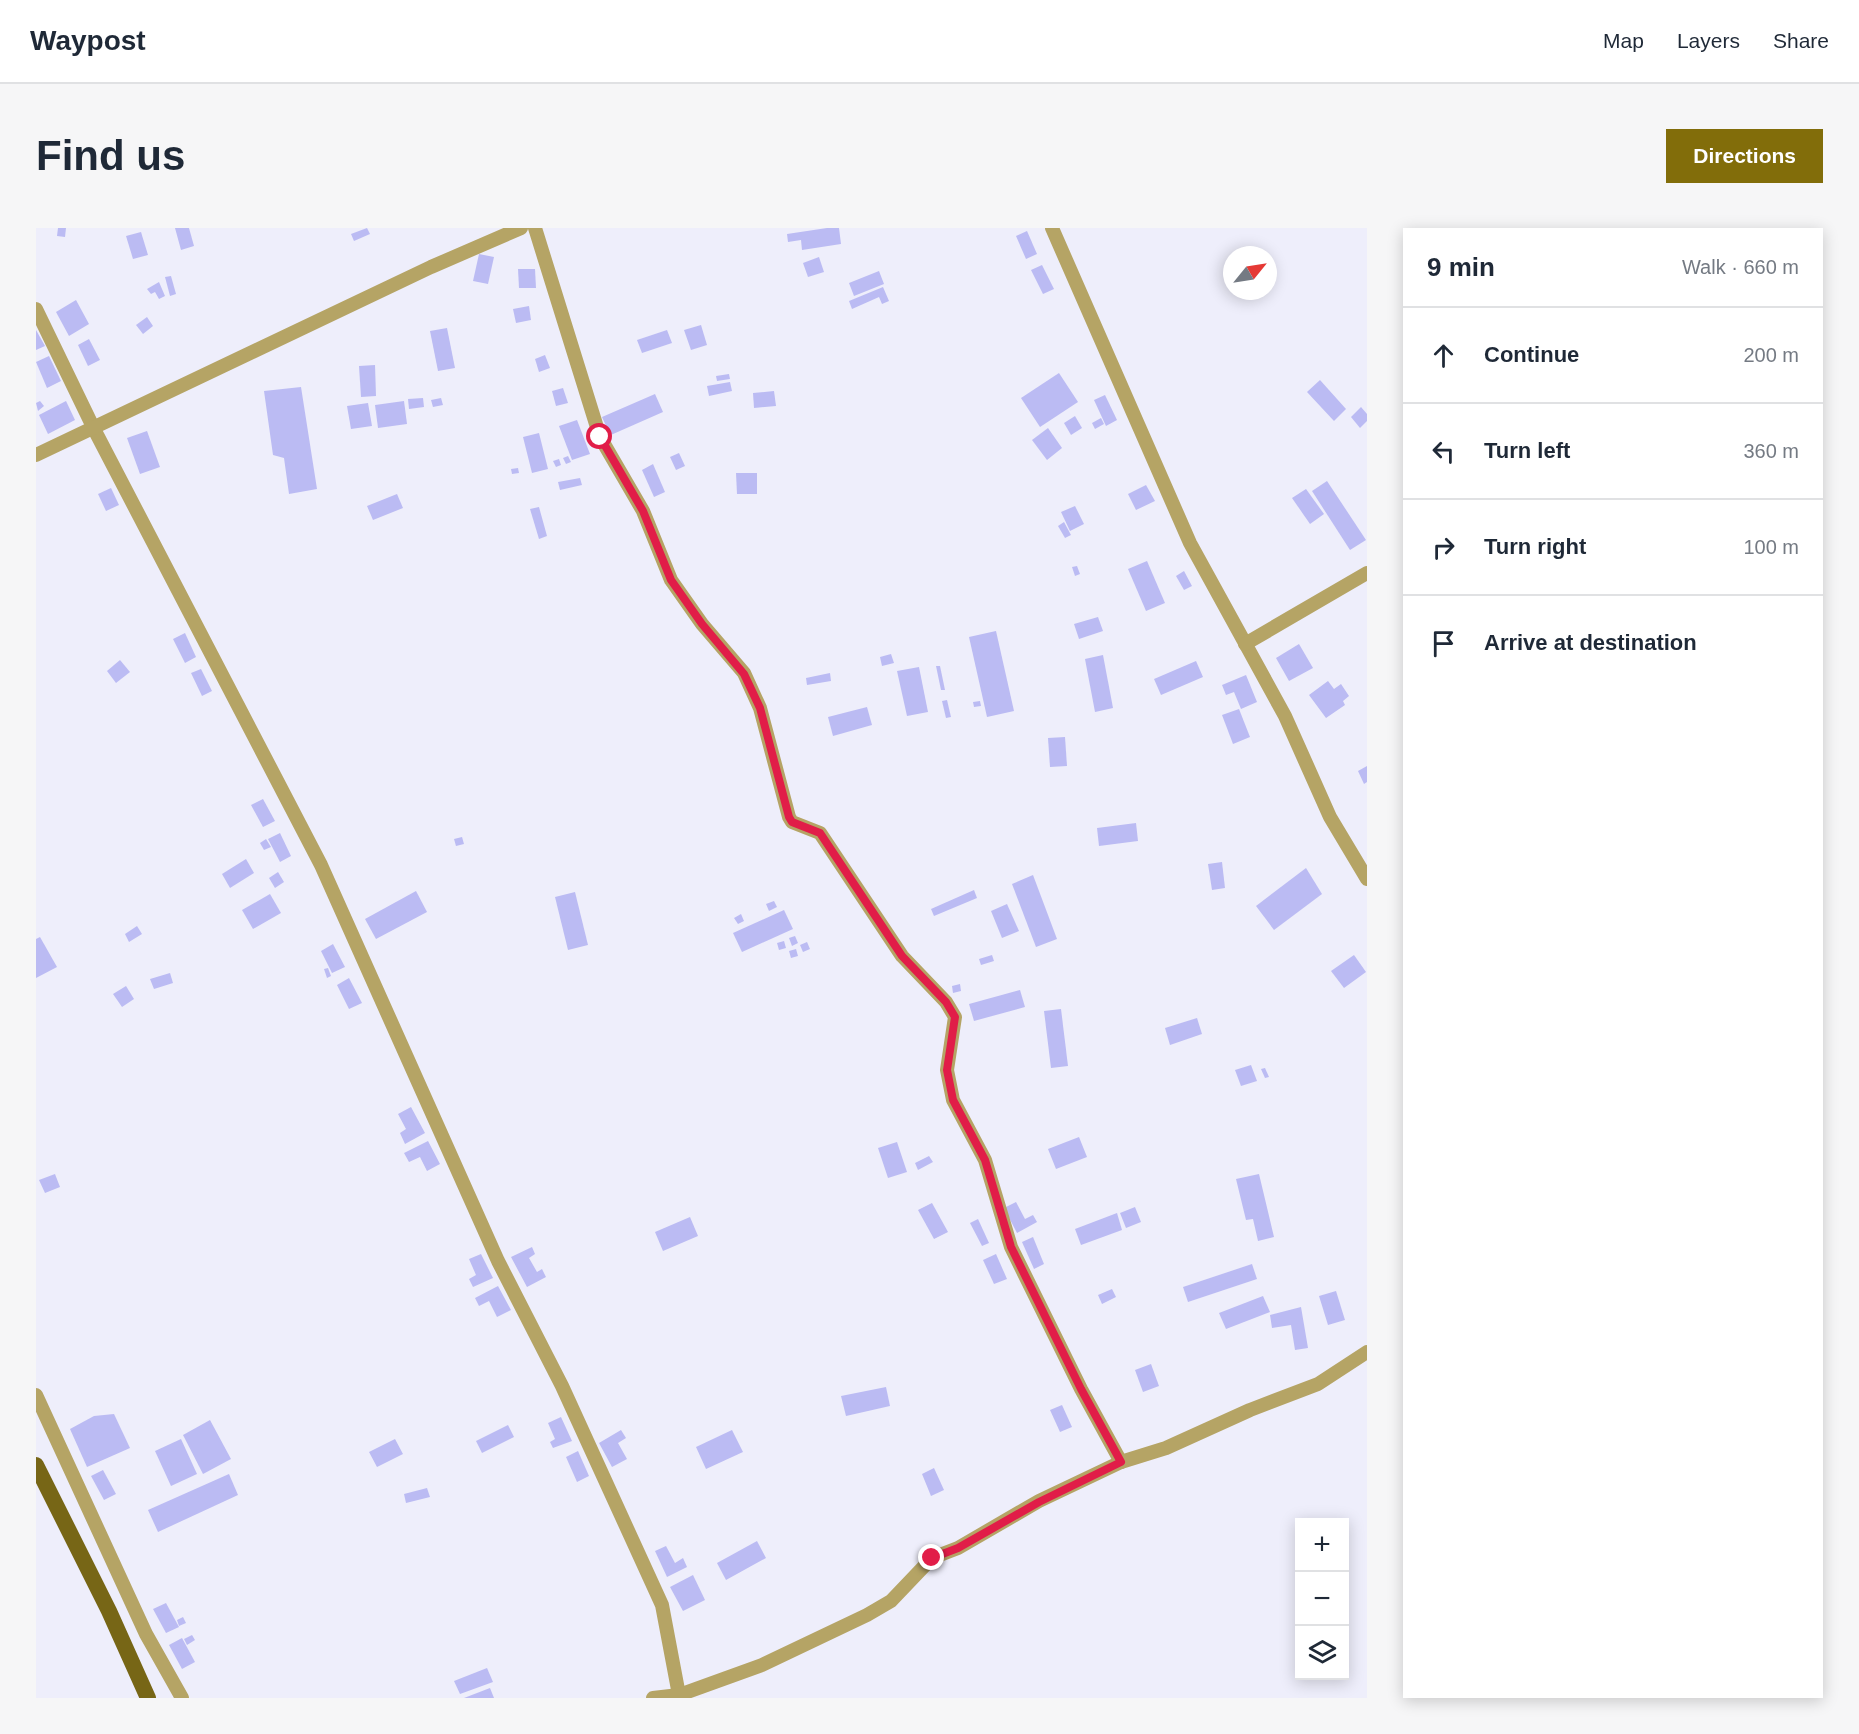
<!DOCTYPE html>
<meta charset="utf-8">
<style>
:root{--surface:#fff;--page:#f6f6f7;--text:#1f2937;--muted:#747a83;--line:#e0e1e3;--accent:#826d0a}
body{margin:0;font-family:Arial,sans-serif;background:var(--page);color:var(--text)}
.controls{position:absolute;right:18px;bottom:18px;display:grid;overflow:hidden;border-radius:0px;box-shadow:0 3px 15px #0003}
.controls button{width:54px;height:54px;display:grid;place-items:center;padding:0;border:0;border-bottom:2px solid var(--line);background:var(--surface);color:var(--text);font:30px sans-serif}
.compass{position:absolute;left:1187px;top:18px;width:54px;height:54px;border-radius:50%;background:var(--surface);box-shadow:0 3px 15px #0003;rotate:60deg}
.stop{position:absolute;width:18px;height:18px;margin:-14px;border:4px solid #e11d48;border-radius:50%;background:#fff}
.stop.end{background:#e11d48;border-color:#fff;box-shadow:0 2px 6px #0008}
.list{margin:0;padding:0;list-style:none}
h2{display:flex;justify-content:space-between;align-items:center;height:78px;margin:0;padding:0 24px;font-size:26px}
h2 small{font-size:20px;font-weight:400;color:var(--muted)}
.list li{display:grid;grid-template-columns:39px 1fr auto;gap:18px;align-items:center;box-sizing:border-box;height:96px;padding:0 24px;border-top:2px solid var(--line)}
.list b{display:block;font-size:22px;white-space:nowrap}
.list em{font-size:20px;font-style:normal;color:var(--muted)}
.icon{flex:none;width:33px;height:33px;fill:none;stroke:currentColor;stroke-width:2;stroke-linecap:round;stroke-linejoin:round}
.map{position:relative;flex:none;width:1331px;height:1470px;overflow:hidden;border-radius:0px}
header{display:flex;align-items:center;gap:36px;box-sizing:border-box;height:84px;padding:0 30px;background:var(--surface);border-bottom:2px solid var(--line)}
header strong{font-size:28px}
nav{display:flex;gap:33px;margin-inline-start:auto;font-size:21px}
.intro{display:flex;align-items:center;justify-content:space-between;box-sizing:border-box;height:144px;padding:0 36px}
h1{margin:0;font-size:42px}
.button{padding:15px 27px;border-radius:0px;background:var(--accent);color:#fff;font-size:21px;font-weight:700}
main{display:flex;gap:36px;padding:0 36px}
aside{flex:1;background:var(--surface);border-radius:0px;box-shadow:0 3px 15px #0003}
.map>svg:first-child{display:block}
.building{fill:#bbbbf3}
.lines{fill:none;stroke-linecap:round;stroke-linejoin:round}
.minor{stroke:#b5a465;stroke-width:14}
.major{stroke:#776616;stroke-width:16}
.route{stroke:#e11d48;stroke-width:8}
</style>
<header>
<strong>Waypost</strong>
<nav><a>Map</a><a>Layers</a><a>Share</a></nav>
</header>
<div class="intro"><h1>Find us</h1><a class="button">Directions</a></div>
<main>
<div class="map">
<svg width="1331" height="1470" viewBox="0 0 1331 1470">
<rect width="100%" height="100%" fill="#eeeefb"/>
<!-- building -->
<g class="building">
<path d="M 22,0 L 30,0 L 29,9 L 21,8 Z"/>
<path d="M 139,0 L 153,0 L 158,18 L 145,22 Z"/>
<path d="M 331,0 L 334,6 L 318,13 L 315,6 Z"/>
<path d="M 791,0 L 803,0 L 805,16 L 766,22 L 765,12 L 752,14 L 751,6 Z"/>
<path d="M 991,3 L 1001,26 L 990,31 L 980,8 Z"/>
<path d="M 105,4 L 112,27 L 97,31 L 90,8 Z"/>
<path d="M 443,26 L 458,29 L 452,56 L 437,53 Z"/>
<path d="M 783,29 L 788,44 L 772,49 L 767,35 Z"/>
<path d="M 1006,37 L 1018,61 L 1007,66 L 995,42 Z"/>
<path d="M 482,41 L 499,41 L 500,60 L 483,60 Z"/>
<path d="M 843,43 L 848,56 L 818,68 L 813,55 Z"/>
<path d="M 135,48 L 140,66 L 134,68 L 129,49 Z"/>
<path d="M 123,54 L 129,68 L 123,71 L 119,64 L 115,66 L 111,61 Z"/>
<path d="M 847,59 L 853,73 L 846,76 L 843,69 L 816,81 L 813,73 Z"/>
<path d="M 40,72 L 53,96 L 33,108 L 20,84 Z"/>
<path d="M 493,78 L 495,92 L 480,95 L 477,81 Z"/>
<path d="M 111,89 L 117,98 L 107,106 L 100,97 Z"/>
<path d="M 665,97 L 671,117 L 655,122 L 648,102 Z"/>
<path d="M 411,100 L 419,140 L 402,143 L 394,103 Z"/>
<path d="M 0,102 L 9,118 L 0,122 Z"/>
<path d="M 631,102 L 636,115 L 606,125 L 601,112 Z"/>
<path d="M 53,111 L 64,132 L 52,138 L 42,117 Z"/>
<path d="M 509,127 L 514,140 L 503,144 L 499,131 Z"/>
<path d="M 13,128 L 25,153 L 11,160 L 0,134 Z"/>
<path d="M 339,137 L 340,168 L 325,169 L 323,138 Z"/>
<path d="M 1023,145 L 1042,174 L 1004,199 L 985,170 Z"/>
<path d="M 693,146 L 694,151 L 681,153 L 680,148 Z"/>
<path d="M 1284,152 L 1310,181 L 1298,193 L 1271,164 Z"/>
<path d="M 694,154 L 696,163 L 673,168 L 671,158 Z"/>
<path d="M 265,159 L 281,261 L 253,266 L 248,230 L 237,227 L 228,163 Z"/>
<path d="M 527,160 L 532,175 L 520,178 L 516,163 Z"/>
<path d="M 738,163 L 740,178 L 718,180 L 717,165 Z"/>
<path d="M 619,166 L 627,184 L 568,210 L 565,203 L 571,200 L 566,189 Z"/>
<path d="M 1069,167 L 1081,192 L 1070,198 L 1058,172 Z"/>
<path d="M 387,170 L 388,179 L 373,181 L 372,171 Z"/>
<path d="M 405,170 L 407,177 L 397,179 L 395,172 Z"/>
<path d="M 4,173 L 8,178 L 2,183 L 0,175 Z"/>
<path d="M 30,173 L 39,192 L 12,206 L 3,187 Z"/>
<path d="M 368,173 L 371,196 L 342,200 L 339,177 Z"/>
<path d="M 332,175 L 336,198 L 315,201 L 311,178 Z"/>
<path d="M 1325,179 L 1331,186 L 1331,193 L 1324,200 L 1315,189 Z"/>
<path d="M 1039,188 L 1046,200 L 1035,207 L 1028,195 Z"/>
<path d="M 1065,190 L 1068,196 L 1059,201 L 1056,195 Z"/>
<path d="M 541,192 L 554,226 L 536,232 L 523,198 Z"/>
<path d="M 1012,200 L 1026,220 L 1011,232 L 996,212 Z"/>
<path d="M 111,203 L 124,239 L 104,246 L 91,210 Z"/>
<path d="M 503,205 L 512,241 L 496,245 L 487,209 Z"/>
<path d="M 643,225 L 649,238 L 640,242 L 634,229 Z"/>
<path d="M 532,228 L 535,234 L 530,236 L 527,230 Z"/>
<path d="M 523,231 L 525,237 L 520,239 L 517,233 Z"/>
<path d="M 617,236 L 629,264 L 618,269 L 606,242 Z"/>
<path d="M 482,240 L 483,245 L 476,246 L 475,241 Z"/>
<path d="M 700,245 L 721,245 L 721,266 L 701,266 Z"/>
<path d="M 544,250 L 546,257 L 524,262 L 522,254 Z"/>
<path d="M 1291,253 L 1330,312 L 1314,322 L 1276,263 Z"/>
<path d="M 1110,257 L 1119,273 L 1100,282 L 1092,266 Z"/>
<path d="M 75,260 L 83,277 L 70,283 L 62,266 Z"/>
<path d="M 1270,261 L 1288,286 L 1274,296 L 1256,270 Z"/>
<path d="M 361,266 L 367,280 L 337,292 L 331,278 Z"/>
<path d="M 1039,278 L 1048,296 L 1034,303 L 1025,284 Z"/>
<path d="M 503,279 L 511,308 L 503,311 L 494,281 Z"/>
<path d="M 1028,294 L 1035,307 L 1029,310 L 1022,298 Z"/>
<path d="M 1111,333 L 1129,375 L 1110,383 L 1092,341 Z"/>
<path d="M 1041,338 L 1044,346 L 1039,348 L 1036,339 Z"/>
<path d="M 1148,343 L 1156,358 L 1148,362 L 1140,348 Z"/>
<path d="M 1062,389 L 1067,403 L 1043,411 L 1038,396 Z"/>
<path d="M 960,403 L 978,483 L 951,489 L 933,409 Z"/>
<path d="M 149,405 L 160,429 L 149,435 L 137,411 Z"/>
<path d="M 1263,416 L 1277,440 L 1253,453 L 1240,430 Z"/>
<path d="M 855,426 L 858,435 L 846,438 L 844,429 Z"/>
<path d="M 1067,427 L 1077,480 L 1059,484 L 1049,431 Z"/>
<path d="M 84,432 L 94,444 L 80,455 L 71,443 Z"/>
<path d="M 1160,433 L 1167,449 L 1125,467 L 1118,451 Z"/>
<path d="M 900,438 L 904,438 L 909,462 L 905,462 Z"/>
<path d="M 883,439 L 892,484 L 871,488 L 861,443 Z"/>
<path d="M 165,441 L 176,463 L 166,468 L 155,445 Z"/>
<path d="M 794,445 L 795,453 L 771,457 L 770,450 Z"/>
<path d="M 1210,447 L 1221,474 L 1205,481 L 1198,464 L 1190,467 L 1186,457 Z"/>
<path d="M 1292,453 L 1298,461 L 1305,456 L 1313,468 L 1307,473 L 1309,477 L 1290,490 L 1273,467 Z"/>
<path d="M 911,472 L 915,489 L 910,490 L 906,473 Z"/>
<path d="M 944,473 L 945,478 L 938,479 L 937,474 Z"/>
<path d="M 831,479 L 836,497 L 797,508 L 792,489 Z"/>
<path d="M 1203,481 L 1214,509 L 1197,516 L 1186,487 Z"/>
<path d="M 1029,509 L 1031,538 L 1014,539 L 1012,510 Z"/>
<path d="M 1331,538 L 1331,554 L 1328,556 L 1322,543 Z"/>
<path d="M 227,571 L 239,593 L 227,599 L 215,577 Z"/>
<path d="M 1100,595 L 1102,613 L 1063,618 L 1061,600 Z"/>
<path d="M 244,605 L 255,628 L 244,634 L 232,611 Z"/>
<path d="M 426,609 L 428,616 L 420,618 L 418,611 Z"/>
<path d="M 230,611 L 235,619 L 228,622 L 224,615 Z"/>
<path d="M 210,631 L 218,645 L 194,660 L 186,646 Z"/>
<path d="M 1186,634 L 1189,660 L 1176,662 L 1172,636 Z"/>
<path d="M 1270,640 L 1286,666 L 1238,702 L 1220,678 Z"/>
<path d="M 242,644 L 248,654 L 239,660 L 233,650 Z"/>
<path d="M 997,647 L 1021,711 L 1000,719 L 976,656 Z"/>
<path d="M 938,662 L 941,670 L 898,688 L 895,681 Z"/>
<path d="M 380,663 L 391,684 L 340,711 L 329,691 Z"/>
<path d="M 539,664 L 552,717 L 532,722 L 519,669 Z"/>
<path d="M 234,666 L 245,685 L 217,701 L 206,682 Z"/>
<path d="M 738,673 L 741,679 L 733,683 L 730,676 Z"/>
<path d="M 971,676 L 983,703 L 966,710 L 955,683 Z"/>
<path d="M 748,682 L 757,701 L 706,724 L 697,705 Z"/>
<path d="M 705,686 L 708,693 L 702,696 L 698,690 Z"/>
<path d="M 101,698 L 106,706 L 93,714 L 89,706 Z"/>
<path d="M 759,708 L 762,715 L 756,718 L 753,710 Z"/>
<path d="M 4,709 L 21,739 L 0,750 L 0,711 Z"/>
<path d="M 748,713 L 750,720 L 743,722 L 741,715 Z"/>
<path d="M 771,714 L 774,721 L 767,724 L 764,717 Z"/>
<path d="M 297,716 L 309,739 L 296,745 L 285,723 Z"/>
<path d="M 760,721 L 762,728 L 755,730 L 753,723 Z"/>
<path d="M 956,727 L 958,733 L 945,737 L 943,731 Z"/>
<path d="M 1318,727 L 1330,744 L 1308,760 L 1295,743 Z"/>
<path d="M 292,740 L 295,748 L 291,750 L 288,741 Z"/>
<path d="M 134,745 L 137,755 L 118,761 L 114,751 Z"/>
<path d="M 313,750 L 326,775 L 313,781 L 301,757 Z"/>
<path d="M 924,756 L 925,763 L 917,765 L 916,758 Z"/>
<path d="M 90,758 L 98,771 L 86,779 L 77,766 Z"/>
<path d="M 984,762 L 989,779 L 938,793 L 933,776 Z"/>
<path d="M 1025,781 L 1032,838 L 1015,840 L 1008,783 Z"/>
<path d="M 1161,790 L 1166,806 L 1134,817 L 1129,800 Z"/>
<path d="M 1215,837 L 1221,853 L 1205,858 L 1199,842 Z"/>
<path d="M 1229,840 L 1233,849 L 1229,850 L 1225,841 Z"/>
<path d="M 375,879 L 389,905 L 369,916 L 364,905 L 370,901 L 362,886 Z"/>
<path d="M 1043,909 L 1051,929 L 1020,941 L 1012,921 Z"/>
<path d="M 392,913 L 404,936 L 391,943 L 384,929 L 373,934 L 368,925 Z"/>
<path d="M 861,914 L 871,944 L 852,950 L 842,920 Z"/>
<path d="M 893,928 L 897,934 L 882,942 L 879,935 Z"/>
<path d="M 19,946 L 24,959 L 9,965 L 3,952 Z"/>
<path d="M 1223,946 L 1238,1009 L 1222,1013 L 1217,991 L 1210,992 L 1200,951 Z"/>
<path d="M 980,974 L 989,991 L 997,987 L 1001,994 L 981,1005 L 968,980 Z"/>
<path d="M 896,975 L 912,1004 L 898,1011 L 882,982 Z"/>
<path d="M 1099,979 L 1105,994 L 1090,1000 L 1084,985 Z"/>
<path d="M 1081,985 L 1086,1002 L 1045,1017 L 1039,1001 Z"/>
<path d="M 654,989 L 662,1008 L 627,1023 L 619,1004 Z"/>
<path d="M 942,991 L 953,1015 L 946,1018 L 934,995 Z"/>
<path d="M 997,1009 L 1008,1036 L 998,1041 L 986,1014 Z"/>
<path d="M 496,1019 L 499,1026 L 493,1030 L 501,1044 L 506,1041 L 510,1049 L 491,1059 L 475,1029 Z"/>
<path d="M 445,1026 L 457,1050 L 437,1059 L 433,1051 L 440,1047 L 433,1031 Z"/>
<path d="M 960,1026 L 971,1051 L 958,1056 L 947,1032 Z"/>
<path d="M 1216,1036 L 1221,1051 L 1152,1074 L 1147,1059 Z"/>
<path d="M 462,1058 L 475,1082 L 461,1089 L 453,1073 L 443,1078 L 439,1070 Z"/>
<path d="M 1076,1061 L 1080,1069 L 1066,1076 L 1062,1067 Z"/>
<path d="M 1300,1063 L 1309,1092 L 1292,1097 L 1283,1068 Z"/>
<path d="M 1227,1068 L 1234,1084 L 1190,1101 L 1183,1085 Z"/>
<path d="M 1265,1079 L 1272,1120 L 1259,1122 L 1255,1097 L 1236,1100 L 1234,1087 Z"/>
<path d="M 1115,1136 L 1123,1158 L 1107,1164 L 1099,1142 Z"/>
<path d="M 850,1159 L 854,1178 L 810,1188 L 805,1168 Z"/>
<path d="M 1026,1177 L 1036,1199 L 1024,1204 L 1014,1182 Z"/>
<path d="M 78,1186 L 94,1220 L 51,1239 L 34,1201 L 58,1188 Z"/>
<path d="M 525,1189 L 536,1213 L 517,1220 L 514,1214 L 519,1211 L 512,1195 Z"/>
<path d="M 174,1192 L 195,1231 L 167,1246 L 147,1207 Z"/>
<path d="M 472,1197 L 478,1209 L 446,1225 L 440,1213 Z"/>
<path d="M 585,1202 L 590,1210 L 582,1215 L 591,1231 L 576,1239 L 563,1215 Z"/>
<path d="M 696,1202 L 707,1224 L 670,1241 L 660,1219 Z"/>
<path d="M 145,1211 L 161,1246 L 135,1258 L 119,1223 Z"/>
<path d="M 359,1211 L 367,1226 L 341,1239 L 333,1224 Z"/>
<path d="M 542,1223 L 553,1248 L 541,1254 L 530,1229 Z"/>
<path d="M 898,1240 L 908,1262 L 895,1268 L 886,1246 Z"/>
<path d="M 67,1242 L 80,1266 L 68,1272 L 55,1248 Z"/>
<path d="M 193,1246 L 202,1267 L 122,1304 L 112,1282 Z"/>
<path d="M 391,1260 L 394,1269 L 370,1275 L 368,1266 Z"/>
<path d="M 721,1313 L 730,1330 L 690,1352 L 681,1335 Z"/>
<path d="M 630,1318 L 639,1335 L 647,1330 L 651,1339 L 631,1349 L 619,1323 Z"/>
<path d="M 657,1347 L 669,1372 L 647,1383 L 634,1359 Z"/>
<path d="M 130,1375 L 143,1399 L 130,1405 L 117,1381 Z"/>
<path d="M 147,1389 L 150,1395 L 143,1398 L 141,1392 Z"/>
<path d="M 156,1407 L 159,1412 L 151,1417 L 148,1411 Z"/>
<path d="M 146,1410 L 159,1434 L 146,1441 L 133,1417 Z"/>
<path d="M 451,1440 L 457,1454 L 424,1466 L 418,1453 Z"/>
<path d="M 454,1460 L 458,1470 L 428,1470 Z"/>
</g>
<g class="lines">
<!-- minor -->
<g class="minor">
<path d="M 499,0 L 564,209 L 607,283 L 635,352 L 666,396 L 708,445 L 724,480 L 753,589 L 756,594 L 784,605 L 866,728 L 910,774 L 919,789 L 911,842 L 917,872 L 949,932 L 975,1019 L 1045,1161 L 1085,1234"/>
<path d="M 1016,0 L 1154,315 L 1249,488 L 1294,589 L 1331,651"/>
<path d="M 0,81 L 58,201 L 285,637 L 462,1033 L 526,1158 L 626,1377 L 643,1467"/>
<path d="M 0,227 L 395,39 L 485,0"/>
<path d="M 1209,416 L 1331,345"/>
<path d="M 0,1167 L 110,1406 L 146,1470"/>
<path d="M 617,1470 L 643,1467 L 726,1437 L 831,1387 L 855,1373 L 896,1330 L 922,1320 L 1003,1273 L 1085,1234 L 1130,1220 L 1214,1182 L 1282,1156 L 1331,1124"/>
</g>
<!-- major -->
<path class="major" d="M 0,1237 L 73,1383 L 112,1470"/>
</g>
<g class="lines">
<!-- route -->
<path class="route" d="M 564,209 L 607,283 L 635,352 L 666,396 L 708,446 L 724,480 L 753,589 L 756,594 L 784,605 L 866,728 L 910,774 L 919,789 L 911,842 L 917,872 L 949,932 L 975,1019 L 1045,1161 L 1085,1234 L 1003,1274 L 922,1320 L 896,1330"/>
</g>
</svg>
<div class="controls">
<button>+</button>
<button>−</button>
<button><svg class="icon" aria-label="layers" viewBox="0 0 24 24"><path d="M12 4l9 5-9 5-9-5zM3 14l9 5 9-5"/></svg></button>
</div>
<svg class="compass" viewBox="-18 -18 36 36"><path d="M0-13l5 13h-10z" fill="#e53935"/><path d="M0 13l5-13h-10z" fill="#747a83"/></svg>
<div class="stop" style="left:564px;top:209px"></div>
<div class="stop end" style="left:896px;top:1330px"></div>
</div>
<aside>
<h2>9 min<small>Walk · 660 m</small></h2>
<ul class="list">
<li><svg class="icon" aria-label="ahead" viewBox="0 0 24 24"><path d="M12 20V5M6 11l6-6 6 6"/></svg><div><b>Continue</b></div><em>200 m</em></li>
<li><svg class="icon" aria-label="left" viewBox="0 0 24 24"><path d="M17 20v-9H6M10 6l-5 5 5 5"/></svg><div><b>Turn left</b></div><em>360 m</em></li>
<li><svg class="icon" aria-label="right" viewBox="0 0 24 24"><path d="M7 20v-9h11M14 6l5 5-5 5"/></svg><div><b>Turn right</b></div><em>100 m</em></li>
<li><svg class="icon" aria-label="arrive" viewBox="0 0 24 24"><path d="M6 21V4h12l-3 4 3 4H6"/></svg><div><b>Arrive at destination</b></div></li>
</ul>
</aside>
</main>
